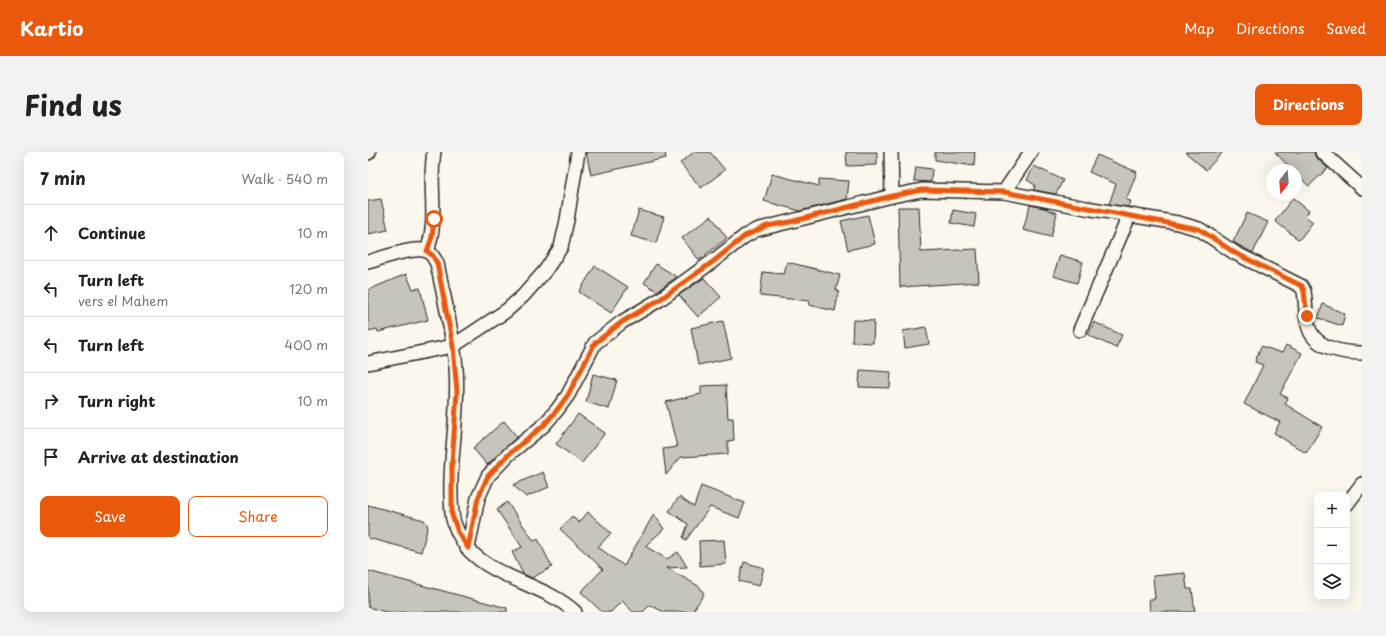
<!DOCTYPE html>
<meta charset="utf-8">
<style>
:root{--surface:#fff;--page:#f2f2f2;--text:#222;--muted:#767676;--line:#e0e0e0;--accent:#ea580c}
body{margin:0;font-family:"Playpen Sans",sans-serif;background:var(--page);color:var(--text)}
.controls{position:absolute;right:12px;bottom:12px;display:grid;overflow:hidden;border-radius:8px;box-shadow:0 4px 16px #0002}
.controls button{width:36px;height:36px;display:grid;place-items:center;padding:0;border:0;border-bottom:1px solid var(--line);background:var(--surface);color:var(--text);font:20px sans-serif}
.compass{position:absolute;left:898px;top:12px;width:36px;height:36px;border-radius:50%;background:var(--surface);box-shadow:0 4px 16px #0002;rotate:196deg}
.stop{position:absolute;width:12px;height:12px;margin:-9px;border:3px solid #ea580c;border-radius:50%;background:#fff}
.stop.end{background:#ea580c;border-color:#fff;box-shadow:0 1px 4px #0008}
.list{margin:0;padding:0;list-style:none}
h2{display:flex;justify-content:space-between;align-items:center;height:52px;margin:0;padding:0 16px;font-size:17px}
h2 small{font-size:13px;font-weight:400;color:var(--muted)}
.list li{display:grid;grid-template-columns:26px 1fr auto;gap:12px;align-items:center;box-sizing:border-box;height:56px;padding:0 16px;border-top:1px solid var(--line)}
.list b{display:block;font-size:15px;white-space:nowrap}
.list p{margin:0;font-size:13px;white-space:nowrap;color:var(--muted)}
.list em{font-size:13px;font-style:normal;color:var(--muted)}
.actions{display:flex;gap:8px;padding:12px 16px}
.actions a{flex:1;padding:9px 0;border:1px solid var(--accent);border-radius:8px;text-align:center;font-size:14px;color:var(--accent)}
.actions .main{background:var(--accent);color:#fff}
.icon{flex:none;width:22px;height:22px;fill:none;stroke:currentColor;stroke-width:2;stroke-linecap:round;stroke-linejoin:round}
.map{position:relative;flex:none;width:994px;height:460px;overflow:hidden;border-radius:8px}
header{display:flex;align-items:center;gap:24px;box-sizing:border-box;height:56px;padding:0 20px;background:var(--accent);color:#fff}
header strong{font-size:19px}
nav{display:flex;gap:22px;margin-inline-start:auto;font-size:14px}
.intro{display:flex;align-items:center;justify-content:space-between;box-sizing:border-box;height:96px;padding:0 24px}
h1{margin:0;font-size:28px}
.button{padding:10px 18px;border-radius:8px;background:var(--accent);color:#fff;font-size:14px;font-weight:700}
main{display:flex;gap:24px;padding:0 24px}
aside{flex:1;background:var(--surface);border-radius:8px;box-shadow:0 4px 16px #0002}
.map>svg:first-child{display:block}
.building{fill:#c7c4bc;stroke:#2b2b2b}
.lines{fill:none;stroke-linecap:round;stroke-linejoin:round}
.minor-casing{stroke:#2b2b2b;stroke-width:16}
.minor{stroke:#fbf7ec;stroke-width:13}
.route{stroke:#ea580c;stroke-width:5}
</style>
<header>
<strong>Kartio</strong>
<nav><a>Map</a><a>Directions</a><a>Saved</a></nav>
</header>
<div class="intro"><h1>Find us</h1><a class="button">Directions</a></div>
<main>
<aside>
<h2>7 min<small>Walk · 540 m</small></h2>
<ul class="list">
<li><svg class="icon" aria-label="ahead" viewBox="0 0 24 24"><path d="M12 20V5M6 11l6-6 6 6"/></svg><div><b>Continue</b></div><em>10 m</em></li>
<li><svg class="icon" aria-label="left" viewBox="0 0 24 24"><path d="M17 20v-9H6M10 6l-5 5 5 5"/></svg><div><b>Turn left</b><p>vers el Mahem</p></div><em>120 m</em></li>
<li><svg class="icon" aria-label="left" viewBox="0 0 24 24"><path d="M17 20v-9H6M10 6l-5 5 5 5"/></svg><div><b>Turn left</b></div><em>400 m</em></li>
<li><svg class="icon" aria-label="right" viewBox="0 0 24 24"><path d="M7 20v-9h11M14 6l5 5-5 5"/></svg><div><b>Turn right</b></div><em>10 m</em></li>
<li><svg class="icon" aria-label="arrive" viewBox="0 0 24 24"><path d="M6 21V4h12l-3 4 3 4H6"/></svg><div><b>Arrive at destination</b></div></li>
</ul>
<div class="actions"><a class="main">Save</a><a>Share</a></div>
</aside>
<div class="map">
<svg width="994" height="460" viewBox="0 0 994 460">
<rect width="100%" height="100%" fill="#fbf7ec"/>
<filter id="ink" filterUnits="userSpaceOnUse"><feTurbulence type="fractalNoise" baseFrequency=".025" numOctaves="2"/><feDisplacementMap in="SourceGraphic" scale="8" xChannelSelector="R" yChannelSelector="G"/><feConvolveMatrix kernelMatrix="1 2 1 2 8 2 1 2 1" color-interpolation-filters="sRGB"/></filter>
<g filter="url(#ink)">
<!-- building -->
<g class="building">
<path d="M 218,0 L 297,0 L 298,6 L 223,23 Z"/>
<path d="M 326,0 L 342,0 L 357,18 L 333,36 L 312,11 Z"/>
<path d="M 478,0 L 509,0 L 509,13 L 479,14 Z"/>
<path d="M 567,0 L 607,0 L 606,14 L 567,8 Z"/>
<path d="M 817,0 L 855,0 L 838,18 Z"/>
<path d="M 907,0 L 946,0 L 948,6 L 960,16 L 941,34 L 928,22 L 928,18 L 924,18 Z"/>
<path d="M 729,3 L 769,20 L 758,48 L 763,49 L 761,55 L 741,52 L 748,32 L 721,20 Z"/>
<path d="M 666,14 L 695,28 L 688,42 L 666,38 L 667,33 L 659,28 Z"/>
<path d="M 548,15 L 564,17 L 563,30 L 546,29 Z"/>
<path d="M 404,22 L 451,34 L 451,27 L 481,29 L 479,47 L 432,59 L 396,49 Z"/>
<path d="M 925,46 L 941,59 L 937,64 L 945,70 L 931,88 L 907,69 Z"/>
<path d="M 13,47 L 20,78 L 0,82 L 0,49 Z"/>
<path d="M 662,53 L 680,57 L 680,58 L 689,61 L 683,85 L 655,78 Z"/>
<path d="M 530,55 L 551,55 L 553,100 L 609,97 L 611,130 L 532,135 Z"/>
<path d="M 271,58 L 296,65 L 288,91 L 263,84 Z"/>
<path d="M 585,58 L 608,62 L 606,75 L 583,71 Z"/>
<path d="M 879,61 L 900,70 L 885,101 L 865,90 Z"/>
<path d="M 500,63 L 507,92 L 480,98 L 473,69 Z"/>
<path d="M 343,64 L 359,86 L 331,108 L 314,86 Z"/>
<path d="M 692,103 L 715,110 L 709,131 L 685,124 Z"/>
<path d="M 419,110 L 472,123 L 468,138 L 471,139 L 467,159 L 441,153 L 442,149 L 392,144 L 395,120 L 416,122 Z"/>
<path d="M 288,112 L 309,125 L 289,139 L 276,131 Z"/>
<path d="M 227,114 L 260,135 L 243,161 L 211,140 Z"/>
<path d="M 38,122 L 45,137 L 52,136 L 60,168 L 10,180 L 9,177 L 0,179 L 0,138 Z"/>
<path d="M 336,126 L 353,145 L 330,165 L 311,143 Z"/>
<path d="M 955,152 L 977,162 L 974,174 L 950,166 Z"/>
<path d="M 485,168 L 506,169 L 505,191 L 484,190 Z"/>
<path d="M 355,169 L 363,206 L 330,213 L 323,176 Z"/>
<path d="M 726,170 L 754,183 L 748,196 L 720,183 Z"/>
<path d="M 558,175 L 561,192 L 537,196 L 535,179 Z"/>
<path d="M 918,193 L 934,201 L 912,242 L 920,246 L 917,252 L 954,275 L 938,301 L 906,281 L 912,270 L 876,252 L 895,213 L 887,210 L 893,194 L 914,201 Z"/>
<path d="M 492,218 L 523,220 L 522,236 L 491,235 Z"/>
<path d="M 225,222 L 249,228 L 241,257 L 218,250 Z"/>
<path d="M 358,233 L 360,266 L 365,266 L 366,288 L 360,289 L 360,302 L 313,305 L 298,323 L 295,297 L 309,295 L 298,250 L 333,242 L 333,234 Z"/>
<path d="M 210,262 L 237,281 L 214,311 L 188,292 Z"/>
<path d="M 136,269 L 149,285 L 119,313 L 105,296 Z"/>
<path d="M 175,320 L 181,335 L 158,345 L 145,333 Z"/>
<path d="M 333,334 L 377,351 L 371,366 L 342,355 L 318,388 L 315,386 L 320,372 L 301,359 L 311,345 L 326,355 Z"/>
<path d="M 139,350 L 166,389 L 170,387 L 184,415 L 164,426 L 155,422 L 144,400 L 154,395 L 129,358 Z"/>
<path d="M 0,353 L 56,368 L 60,374 L 53,400 L 0,386 Z"/>
<path d="M 220,360 L 243,381 L 230,395 L 256,414 L 286,362 L 296,377 L 277,394 L 299,407 L 310,400 L 319,415 L 299,416 L 332,435 L 336,442 L 324,460 L 296,460 L 282,453 L 275,460 L 265,460 L 254,449 L 243,460 L 234,460 L 213,440 L 235,417 L 192,377 L 204,364 L 211,371 Z"/>
<path d="M 356,388 L 358,412 L 332,414 L 331,389 Z"/>
<path d="M 376,410 L 396,416 L 391,434 L 371,429 Z"/>
<path d="M 0,419 L 139,456 L 139,460 L 18,460 L 0,455 Z"/>
<path d="M 817,421 L 819,437 L 824,437 L 827,460 L 782,460 L 781,447 L 787,447 L 785,424 Z"/>
</g>
<g class="lines">
<defs>
<g id="minor">
<path d="M 523,0 L 524,44"/>
<path d="M 954,0 L 994,36"/>
<path d="M 0,1 L 1,0"/>
<path d="M 636,40 L 663,0"/>
<path d="M 59,99 C 71,67 60,33 66,0"/>
<path d="M 0,110 C 14,106 46,94 59,99 C 64,101 66,107 69,111 C 76,146 85,181 88,216 C 92,264 79,313 84,361 C 85,373 93,388 100,397 C 129,428 176,432 207,460"/>
<path d="M 712,178 L 761,64"/>
<path d="M 0,211 L 85,194 L 138,159 L 155,144 L 177,119 L 193,95 L 199,68 L 210,0"/>
<path d="M 979,352 L 994,332"/>
<path d="M 100,396 L 110,346 L 120,324 L 141,302 L 176,273 L 189,258 L 200,243 L 227,191 L 254,170 L 291,148 L 345,109 L 377,84 L 388,78 L 524,44 L 554,38 L 636,40 L 718,56 L 810,71 L 831,77 L 867,101 L 933,134 L 936,139 C 938,151 937,168 942,179 C 950,197 977,201 994,201"/>
</g>
</defs>
<!-- minor casing -->
<use href="#minor" class="minor-casing"/>
<!-- minor -->
<use href="#minor" class="minor"/>
</g>
</g>
<g class="lines" filter="url(#ink)">
<!-- route -->
<path class="route" d="M 66,67 L 64,85 L 59,99 L 65,104 L 69,111 L 85,194 L 89,240 L 84,311 L 84,363 L 90,380 L 100,396 L 110,346 L 120,324 L 141,302 L 176,273 L 189,258 L 200,243 L 227,191 L 254,170 L 291,148 L 346,109 L 377,84 L 399,74 L 422,70 L 524,44 L 554,38 L 636,40 L 831,77 L 867,101 L 934,134 L 936,139 L 939,164"/>
</g>
</svg>
<div class="controls">
<button>+</button>
<button>−</button>
<button><svg class="icon" aria-label="layers" viewBox="0 0 24 24"><path d="M12 4l9 5-9 5-9-5zM3 14l9 5 9-5"/></svg></button>
</div>
<svg class="compass" viewBox="-18 -18 36 36"><path d="M0-13l5 13h-10z" fill="#e53935"/><path d="M0 13l5-13h-10z" fill="#767676"/></svg>
<div class="stop" style="left:66px;top:67px"></div>
<div class="stop end" style="left:939px;top:164px"></div>
</div>
</main>
